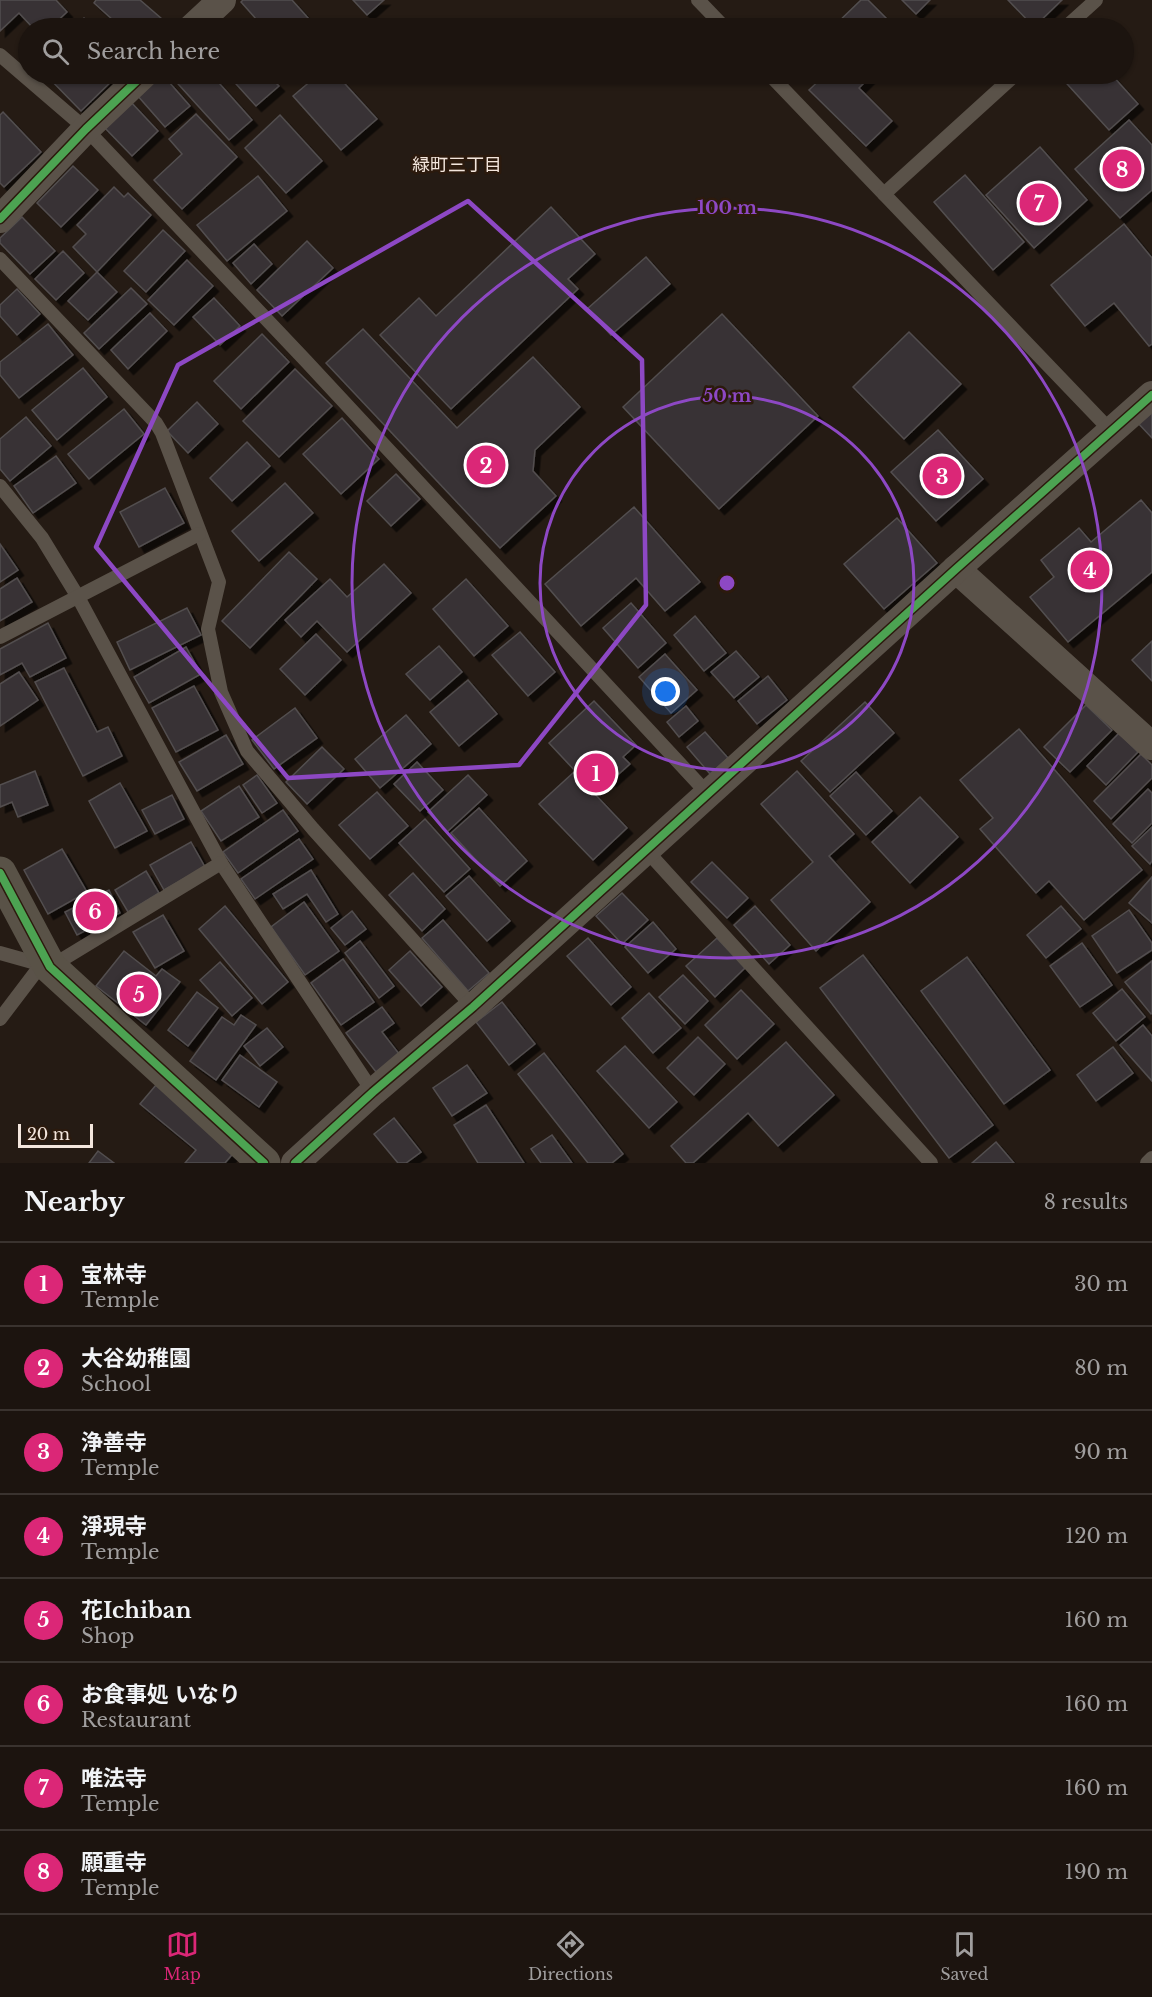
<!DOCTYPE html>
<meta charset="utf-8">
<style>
:root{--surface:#1c140f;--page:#251d18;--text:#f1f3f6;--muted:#a09e9e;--line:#3a332f;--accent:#db2777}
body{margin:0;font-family:"Libre Baskerville","Noto Sans JP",serif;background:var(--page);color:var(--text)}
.scale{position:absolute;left:18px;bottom:15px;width:75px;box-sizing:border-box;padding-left:6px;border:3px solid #f3e6dd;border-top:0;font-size:16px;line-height:21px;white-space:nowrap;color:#f3e6dd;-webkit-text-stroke:4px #2c1a0d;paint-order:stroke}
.you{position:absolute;left:666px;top:692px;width:21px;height:21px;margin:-15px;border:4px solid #fff;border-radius:50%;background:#1a73e8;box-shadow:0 0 0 9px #1a73e833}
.badge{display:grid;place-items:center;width:39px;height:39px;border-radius:50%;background:var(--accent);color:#fff;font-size:20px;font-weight:700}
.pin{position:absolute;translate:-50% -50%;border:3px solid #fff;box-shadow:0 2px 6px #0006}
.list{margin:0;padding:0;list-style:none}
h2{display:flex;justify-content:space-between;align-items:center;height:78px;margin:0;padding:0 24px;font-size:26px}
h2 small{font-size:20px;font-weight:400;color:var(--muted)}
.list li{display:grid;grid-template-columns:39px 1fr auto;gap:18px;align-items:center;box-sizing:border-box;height:84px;padding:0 24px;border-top:2px solid var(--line)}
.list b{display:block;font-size:22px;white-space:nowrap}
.list p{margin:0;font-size:20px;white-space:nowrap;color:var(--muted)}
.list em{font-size:20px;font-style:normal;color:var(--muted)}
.icon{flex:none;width:33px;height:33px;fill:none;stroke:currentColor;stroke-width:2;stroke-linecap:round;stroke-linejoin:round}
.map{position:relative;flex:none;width:1152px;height:1163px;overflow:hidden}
.search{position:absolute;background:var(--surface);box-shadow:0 2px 4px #0004;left:18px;right:18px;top:18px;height:66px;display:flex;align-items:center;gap:15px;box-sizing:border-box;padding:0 21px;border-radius:33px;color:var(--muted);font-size:22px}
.sheet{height:750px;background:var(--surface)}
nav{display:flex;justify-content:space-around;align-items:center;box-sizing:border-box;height:84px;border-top:2px solid var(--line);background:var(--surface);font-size:16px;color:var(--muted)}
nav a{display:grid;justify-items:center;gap:3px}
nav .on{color:var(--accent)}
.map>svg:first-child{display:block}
.building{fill:#383334;stroke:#524e4f;stroke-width:1.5;filter:url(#shadow)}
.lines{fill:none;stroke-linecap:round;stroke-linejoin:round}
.lane{stroke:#5a5249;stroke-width:14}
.street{stroke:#5a5249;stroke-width:28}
.secondary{stroke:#595247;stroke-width:33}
.cycleway-casing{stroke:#2c1a0d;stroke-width:11}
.cycleway{stroke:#4ca352;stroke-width:8}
.marked{fill:none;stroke:#8d48c4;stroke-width:4.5;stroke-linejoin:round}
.ring{fill:none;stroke:#8d48c4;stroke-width:3}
.labels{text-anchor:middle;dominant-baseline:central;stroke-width:5;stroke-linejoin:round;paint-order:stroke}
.neighbourhood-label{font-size:18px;fill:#f3e6dd;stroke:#2c1a0d}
.centre{fill:#8d48c4;stroke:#2c1a0d;stroke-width:3}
.ring-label{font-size:18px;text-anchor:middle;font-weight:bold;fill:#8d48c4;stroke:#2c1a0d;stroke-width:5;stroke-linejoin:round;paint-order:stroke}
</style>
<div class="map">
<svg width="1152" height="1163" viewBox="0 0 1152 1163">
<defs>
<filter id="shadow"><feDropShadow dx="5.5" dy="5.5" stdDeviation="0" flood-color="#0009"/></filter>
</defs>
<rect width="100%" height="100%" fill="#251b14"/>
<!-- building -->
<g class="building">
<path d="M 0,0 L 56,0 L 67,12 L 50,28 L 33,28 L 19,13 L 0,31 Z"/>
<path d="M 96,0 L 140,0 L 169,25 L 166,28 L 107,28 L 114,21 L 94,3 Z"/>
<path d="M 243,0 L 292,0 L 317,28 L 264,28 L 241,2 Z"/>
<path d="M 353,0 L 384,0 L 367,15 Z"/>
<path d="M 861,0 L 868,0 L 896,28 L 832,28 Z"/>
<path d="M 902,0 L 930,0 L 916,14 Z"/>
<path d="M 1008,0 L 1062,0 L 1034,27 Z"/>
<path d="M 84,18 L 94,28 L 73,28 Z"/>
<path d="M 45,74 L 119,74 L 81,111 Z"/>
<path d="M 162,74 L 190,106 L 165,127 L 137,95 Z"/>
<path d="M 169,74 L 211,74 L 252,120 L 229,140 Z"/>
<path d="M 227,74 L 267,74 L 279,86 L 256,106 Z"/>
<path d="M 319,74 L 336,74 L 377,119 L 341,150 L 293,96 Z"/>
<path d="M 826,74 L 873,74 L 859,88 L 892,121 L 866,146 L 809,90 Z"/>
<path d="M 1058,74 L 1111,74 L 1138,104 L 1109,130 Z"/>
<path d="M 130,101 L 158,131 L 132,156 L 103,126 Z"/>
<path d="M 3,112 L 41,152 L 4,187 L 0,183 L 0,115 Z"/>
<path d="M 196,114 L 237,157 L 182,209 L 154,180 L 182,154 L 169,139 Z"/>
<path d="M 280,115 L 322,161 L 286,193 L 245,148 Z"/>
<path d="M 1129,120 L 1152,145 L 1152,190 L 1120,218 L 1075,169 Z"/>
<path d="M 1040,147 L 1087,200 L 1034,248 L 986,195 Z"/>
<path d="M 73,166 L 98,190 L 61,227 L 37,203 Z"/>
<path d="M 965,175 L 1024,242 L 993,270 L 934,202 Z"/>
<path d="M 258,176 L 287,211 L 227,261 L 197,225 Z"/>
<path d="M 114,187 L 124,197 L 128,193 L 151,215 L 97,272 L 73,247 L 86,234 L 77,225 Z"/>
<path d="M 551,207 L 595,254 L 568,279 L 578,289 L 451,409 L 380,335 L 419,298 L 436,316 Z"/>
<path d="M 22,217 L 55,251 L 30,274 L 0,243 L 0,238 Z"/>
<path d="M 1124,224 L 1152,258 L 1152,344 L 1149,346 L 1114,303 L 1085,326 L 1051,285 Z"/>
<path d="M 163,230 L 185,251 L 146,292 L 124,271 Z"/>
<path d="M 307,241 L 333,268 L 282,316 L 257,290 Z"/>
<path d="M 254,244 L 272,264 L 251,284 L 233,263 Z"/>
<path d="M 63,251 L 84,273 L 56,300 L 35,279 Z"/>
<path d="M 646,257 L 670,284 L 611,335 L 587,309 Z"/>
<path d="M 187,260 L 213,286 L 174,325 L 148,300 Z"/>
<path d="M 97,272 L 117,292 L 88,320 L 68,301 Z"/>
<path d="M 131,288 L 147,304 L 99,349 L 84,333 Z"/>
<path d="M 17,289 L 40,314 L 17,335 L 0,316 L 0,305 Z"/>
<path d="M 214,298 L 240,326 L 220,345 L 193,317 Z"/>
<path d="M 150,313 L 167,331 L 128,369 L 111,350 Z"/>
<path d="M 722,314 L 818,416 L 719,509 L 623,407 Z"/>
<path d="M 48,324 L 73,355 L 19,398 L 0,375 L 0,362 Z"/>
<path d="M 363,329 L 457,428 L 533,357 L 580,407 L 535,450 L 533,471 L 556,496 L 500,548 L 326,363 Z"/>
<path d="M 909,332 L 961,384 L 904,439 L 853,387 Z"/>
<path d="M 262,334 L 289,362 L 241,409 L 214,381 Z"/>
<path d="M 83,368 L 107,397 L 57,440 L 32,410 Z"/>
<path d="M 295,369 L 332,406 L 279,457 L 243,421 Z"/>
<path d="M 197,402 L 218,424 L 188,453 L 167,431 Z"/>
<path d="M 1152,408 L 1152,438 L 1137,422 Z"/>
<path d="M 124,409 L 144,434 L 89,479 L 68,454 Z"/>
<path d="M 26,417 L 51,446 L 10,481 L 0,469 L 0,439 Z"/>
<path d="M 342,418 L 379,459 L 341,494 L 303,454 Z"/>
<path d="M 938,430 L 983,479 L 936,521 L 891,472 Z"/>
<path d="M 247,442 L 270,466 L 232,501 L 210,478 Z"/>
<path d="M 56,456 L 76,483 L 33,513 L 14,486 Z"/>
<path d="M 396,474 L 420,499 L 391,526 L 367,501 Z"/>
<path d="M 285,483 L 313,513 L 259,561 L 232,531 Z"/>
<path d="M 165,488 L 184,523 L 139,547 L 120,512 Z"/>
<path d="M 1141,500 L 1152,513 L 1152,572 L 1068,642 L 1030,597 L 1054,577 L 1041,560 L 1079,528 L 1091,542 Z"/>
<path d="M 634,507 L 700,582 L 665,611 L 636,578 L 581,626 L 545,584 Z"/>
<path d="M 897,518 L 937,563 L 884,609 L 844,564 Z"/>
<path d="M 0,544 L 18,570 L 0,582 Z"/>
<path d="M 289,552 L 317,579 L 250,648 L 222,621 Z"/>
<path d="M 384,564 L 411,593 L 347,652 L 317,621 L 301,637 L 285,620 L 330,579 L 347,597 Z"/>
<path d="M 17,578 L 32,602 L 0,621 L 0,589 Z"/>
<path d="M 466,579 L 508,626 L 474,656 L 433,609 Z"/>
<path d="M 631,603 L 666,643 L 638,668 L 603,628 Z"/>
<path d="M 187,608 L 201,635 L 130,670 L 117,642 Z"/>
<path d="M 695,616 L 726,653 L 704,671 L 674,635 Z"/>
<path d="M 48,623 L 66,658 L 30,677 L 22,663 L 0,675 L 0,649 Z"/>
<path d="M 520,632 L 555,672 L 528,696 L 492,655 Z"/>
<path d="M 316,634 L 341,660 L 305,695 L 280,669 Z"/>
<path d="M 1152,641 L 1152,681 L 1132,660 Z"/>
<path d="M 439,646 L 462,672 L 430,700 L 406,674 Z"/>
<path d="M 186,647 L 201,674 L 149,703 L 134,677 Z"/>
<path d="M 736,651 L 759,677 L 734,698 L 711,672 Z"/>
<path d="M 665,654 L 697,690 L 671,713 L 639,677 Z"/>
<path d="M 64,668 L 97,732 L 108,727 L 122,756 L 83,776 L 35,682 Z"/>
<path d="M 19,672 L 38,700 L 0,726 L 0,684 Z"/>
<path d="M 768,676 L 787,700 L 757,724 L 738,701 Z"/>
<path d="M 468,680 L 497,714 L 459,746 L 430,712 Z"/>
<path d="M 194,686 L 218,730 L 176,752 L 152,708 Z"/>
<path d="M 594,701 L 636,745 L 623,757 L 630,764 L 611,781 L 605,775 L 591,788 L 549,743 Z"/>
<path d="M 865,702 L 894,733 L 830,792 L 801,761 Z"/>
<path d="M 1086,705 L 1112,730 L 1070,772 L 1044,747 Z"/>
<path d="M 686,706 L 698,721 L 679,737 L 667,722 Z"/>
<path d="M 295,708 L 317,738 L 274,769 L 252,740 Z"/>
<path d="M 406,715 L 431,744 L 380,788 L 355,759 Z"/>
<path d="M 1019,729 L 1142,870 L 1084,920 L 1049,881 L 1036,893 L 980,829 L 993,818 L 960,780 Z"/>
<path d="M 705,732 L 728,758 L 710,774 L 687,747 Z"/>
<path d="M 1119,733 L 1138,752 L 1106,785 L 1087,766 Z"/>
<path d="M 226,735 L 243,764 L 197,791 L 179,762 Z"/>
<path d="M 322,747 L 344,769 L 307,804 L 286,782 Z"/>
<path d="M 1141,754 L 1152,765 L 1152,778 L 1111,819 L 1094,801 Z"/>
<path d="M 417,762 L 443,790 L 420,811 L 394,784 Z"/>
<path d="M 35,771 L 48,805 L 18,817 L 12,802 L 0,807 L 0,785 Z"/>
<path d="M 797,771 L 854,834 L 829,856 L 870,902 L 816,951 L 771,900 L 813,862 L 761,804 Z"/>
<path d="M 574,772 L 627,828 L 593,860 L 539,804 Z"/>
<path d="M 856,772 L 892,811 L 866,835 L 830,796 Z"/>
<path d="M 257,775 L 277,803 L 262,813 L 243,785 Z"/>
<path d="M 468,775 L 487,795 L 447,832 L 428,812 Z"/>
<path d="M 120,783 L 147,831 L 115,848 L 89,801 Z"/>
<path d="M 239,786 L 259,817 L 221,841 L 201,811 Z"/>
<path d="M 1148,789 L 1152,793 L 1152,823 L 1132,843 L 1113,824 Z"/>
<path d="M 377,792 L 408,826 L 370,859 L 339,825 Z"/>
<path d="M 172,795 L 184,819 L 155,834 L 142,810 Z"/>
<path d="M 920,797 L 958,837 L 910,883 L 872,842 Z"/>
<path d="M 479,808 L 527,861 L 500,886 L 451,833 Z"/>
<path d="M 283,810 L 298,831 L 238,873 L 223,852 Z"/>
<path d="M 425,819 L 470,869 L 444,892 L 399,843 Z"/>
<path d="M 1152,827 L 1152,861 L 1150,864 L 1132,846 Z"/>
<path d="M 299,839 L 313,859 L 255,899 L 241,879 Z"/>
<path d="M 191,842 L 205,867 L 164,890 L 150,865 Z"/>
<path d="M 62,849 L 87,892 L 48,914 L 24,870 Z"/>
<path d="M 712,862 L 748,898 L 727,918 L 691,882 Z"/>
<path d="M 311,870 L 338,914 L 326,922 L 307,894 L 283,909 L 273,894 Z"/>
<path d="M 146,871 L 159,893 L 128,912 L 115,890 Z"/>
<path d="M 413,873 L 445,909 L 422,931 L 389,895 Z"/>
<path d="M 469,876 L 510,921 L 487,941 L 446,896 Z"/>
<path d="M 1152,877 L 1152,923 L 1129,903 Z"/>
<path d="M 109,890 L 120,913 L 77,935 L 65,912 Z"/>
<path d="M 622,893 L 648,920 L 622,944 L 596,916 Z"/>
<path d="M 304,902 L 339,951 L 305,975 L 271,927 Z"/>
<path d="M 225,906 L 288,982 L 262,1004 L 199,929 Z"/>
<path d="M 755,906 L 790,945 L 769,964 L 734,925 Z"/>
<path d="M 1061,906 L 1081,929 L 1046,958 L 1027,935 Z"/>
<path d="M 1129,910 L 1152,943 L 1152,950 L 1117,973 L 1092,936 Z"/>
<path d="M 352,911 L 366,929 L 345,945 L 331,928 Z"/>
<path d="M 163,915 L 184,951 L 155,968 L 133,932 Z"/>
<path d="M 443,920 L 489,973 L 468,991 L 422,938 Z"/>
<path d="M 653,922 L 676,949 L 648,973 L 625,947 Z"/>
<path d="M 588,938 L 631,987 L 611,1005 L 567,956 Z"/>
<path d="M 717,938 L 745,968 L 715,997 L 686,966 Z"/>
<path d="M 360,941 L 394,986 L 379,998 L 345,953 Z"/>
<path d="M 1082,943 L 1112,985 L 1080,1007 L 1050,966 Z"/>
<path d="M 124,951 L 156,976 L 162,969 L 180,982 L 146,1025 L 96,986 Z"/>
<path d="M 410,951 L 442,987 L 421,1006 L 389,970 Z"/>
<path d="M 863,955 L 993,1125 L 949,1158 L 820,988 Z"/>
<path d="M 967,957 L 1050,1070 L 1004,1104 L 921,991 Z"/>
<path d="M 343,959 L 374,1002 L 341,1025 L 311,983 Z"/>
<path d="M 1152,961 L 1152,1013 L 1151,1014 L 1125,982 Z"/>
<path d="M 220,962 L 252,998 L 232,1016 L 200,980 Z"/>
<path d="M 683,975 L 708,1001 L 685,1024 L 659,997 Z"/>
<path d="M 1122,989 L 1145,1017 L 1116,1041 L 1093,1013 Z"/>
<path d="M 741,990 L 774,1024 L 737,1059 L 705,1025 Z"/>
<path d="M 197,992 L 218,1008 L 188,1046 L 168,1030 Z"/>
<path d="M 649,993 L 681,1028 L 653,1053 L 622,1018 Z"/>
<path d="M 502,1002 L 535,1044 L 509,1065 L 476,1022 Z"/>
<path d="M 382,1007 L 394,1023 L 382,1032 L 400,1055 L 376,1072 L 346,1033 Z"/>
<path d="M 241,1015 L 256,1025 L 216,1080 L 190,1061 L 222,1017 L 234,1025 Z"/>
<path d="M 1143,1025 L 1152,1036 L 1152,1081 L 1120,1045 Z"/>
<path d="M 267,1028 L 283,1047 L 260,1066 L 244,1046 Z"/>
<path d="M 698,1037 L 725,1064 L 694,1095 L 667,1068 Z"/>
<path d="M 786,1042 L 834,1095 L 778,1146 L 748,1113 L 693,1163 L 686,1163 L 671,1146 Z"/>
<path d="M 625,1046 L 677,1102 L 649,1128 L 597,1071 Z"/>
<path d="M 1113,1047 L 1133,1073 L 1096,1101 L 1077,1075 Z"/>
<path d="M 544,1053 L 623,1154 L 612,1163 L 588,1163 L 518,1074 Z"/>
<path d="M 240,1055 L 277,1082 L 259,1107 L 222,1080 Z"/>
<path d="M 467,1065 L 487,1093 L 452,1116 L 433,1088 Z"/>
<path d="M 156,1085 L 236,1150 L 225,1163 L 185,1163 L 196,1150 L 140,1104 Z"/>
<path d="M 486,1105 L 524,1163 L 478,1163 L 454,1125 Z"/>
<path d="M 394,1118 L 421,1152 L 406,1163 L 398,1163 L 374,1134 Z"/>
<path d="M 552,1135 L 572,1163 L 541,1163 L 531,1149 Z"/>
<path d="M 996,1142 L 1014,1163 L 972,1163 Z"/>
<path d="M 98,1151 L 114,1163 L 89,1163 Z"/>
</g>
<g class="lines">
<!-- lane -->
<g class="lane">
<path d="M 698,0 L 725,28"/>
<path d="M 1065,28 L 1096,0"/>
<path d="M 0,55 L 86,129 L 306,361 L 708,794"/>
<path d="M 769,74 L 1111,431"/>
<path d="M 884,194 L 1016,74"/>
<path d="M 0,259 L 156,423 L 162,433 L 219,582 L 208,629 L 221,692 L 247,751 L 313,829 L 473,1007"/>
<path d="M 0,486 L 42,538 L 78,597 L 221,863 L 373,1092"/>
<path d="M 0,637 L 199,534"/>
<path d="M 646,850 L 931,1163"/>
<path d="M 0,953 L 50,967 L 221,863"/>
<path d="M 0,1019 L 41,965"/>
<path d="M 1147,1163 L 1152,1158"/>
</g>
<!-- street -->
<g class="street">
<path d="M 192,28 L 222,0"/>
<path d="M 0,219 L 86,129 L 144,74"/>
<path d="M 956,569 L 1152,746"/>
<path d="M 295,1163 L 373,1092 L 473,1007 L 956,569 L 1152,395"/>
</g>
<!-- secondary -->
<path class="secondary" d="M 0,873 L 50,967 L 264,1163"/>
<defs>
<g id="cycleway">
<path d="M 0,219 L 86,129 L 144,74"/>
<path d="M 0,873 L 50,967 L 264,1163"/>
<path d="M 295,1163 L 373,1092 L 473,1007 L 956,569 L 1152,395"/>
</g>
</defs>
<!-- cycleway casing -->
<use href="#cycleway" class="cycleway-casing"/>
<!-- cycleway -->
<use href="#cycleway" class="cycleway"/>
</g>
<!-- marked area -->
<path class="marked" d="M 468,201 L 642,360 L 646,605 L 519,765 L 288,778 L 96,547 L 178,365 Z"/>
<!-- distance rings -->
<g class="ring">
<circle cx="727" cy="583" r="187"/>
<circle cx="727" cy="583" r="375"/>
</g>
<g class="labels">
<!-- neighbourhood labels -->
<g class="neighbourhood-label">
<text x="457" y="165">緑町三丁目</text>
</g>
</g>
<circle cx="727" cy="583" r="9" class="centre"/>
<g class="ring-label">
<text x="727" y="214">100 m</text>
<text x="727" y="402">50 m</text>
</g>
</svg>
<div class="scale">20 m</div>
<div class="you"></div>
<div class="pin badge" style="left:596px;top:773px">1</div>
<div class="pin badge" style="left:486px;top:465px">2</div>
<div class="pin badge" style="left:942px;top:476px">3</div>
<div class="pin badge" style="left:1090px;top:570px">4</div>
<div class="pin badge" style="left:139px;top:994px">5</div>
<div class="pin badge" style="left:95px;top:911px">6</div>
<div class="pin badge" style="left:1039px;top:203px">7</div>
<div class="pin badge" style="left:1122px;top:169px">8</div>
<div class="search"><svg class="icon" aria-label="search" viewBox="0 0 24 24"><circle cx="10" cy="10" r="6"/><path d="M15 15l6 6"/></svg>Search here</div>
</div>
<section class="sheet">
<h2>Nearby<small>8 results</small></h2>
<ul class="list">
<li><span class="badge">1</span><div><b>宝林寺</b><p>Temple</p></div><em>30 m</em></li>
<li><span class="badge">2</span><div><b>大谷幼稚園</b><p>School</p></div><em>80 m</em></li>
<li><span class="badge">3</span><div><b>浄善寺</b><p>Temple</p></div><em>90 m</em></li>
<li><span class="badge">4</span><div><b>淨現寺</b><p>Temple</p></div><em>120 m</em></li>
<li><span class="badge">5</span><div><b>花Ichiban</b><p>Shop</p></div><em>160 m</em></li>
<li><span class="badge">6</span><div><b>お食事処 いなり</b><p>Restaurant</p></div><em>160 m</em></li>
<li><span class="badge">7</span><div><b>唯法寺</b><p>Temple</p></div><em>160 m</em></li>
<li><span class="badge">8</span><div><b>願重寺</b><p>Temple</p></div><em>190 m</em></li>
</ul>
</section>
<nav>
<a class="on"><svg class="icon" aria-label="map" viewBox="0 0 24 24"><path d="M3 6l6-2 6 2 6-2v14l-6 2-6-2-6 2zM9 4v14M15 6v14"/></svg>Map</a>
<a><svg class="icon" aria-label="directions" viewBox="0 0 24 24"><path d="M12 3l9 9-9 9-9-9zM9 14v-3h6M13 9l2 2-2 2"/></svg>Directions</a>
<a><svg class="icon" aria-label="saved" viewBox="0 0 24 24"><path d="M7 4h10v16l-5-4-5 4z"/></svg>Saved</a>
</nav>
